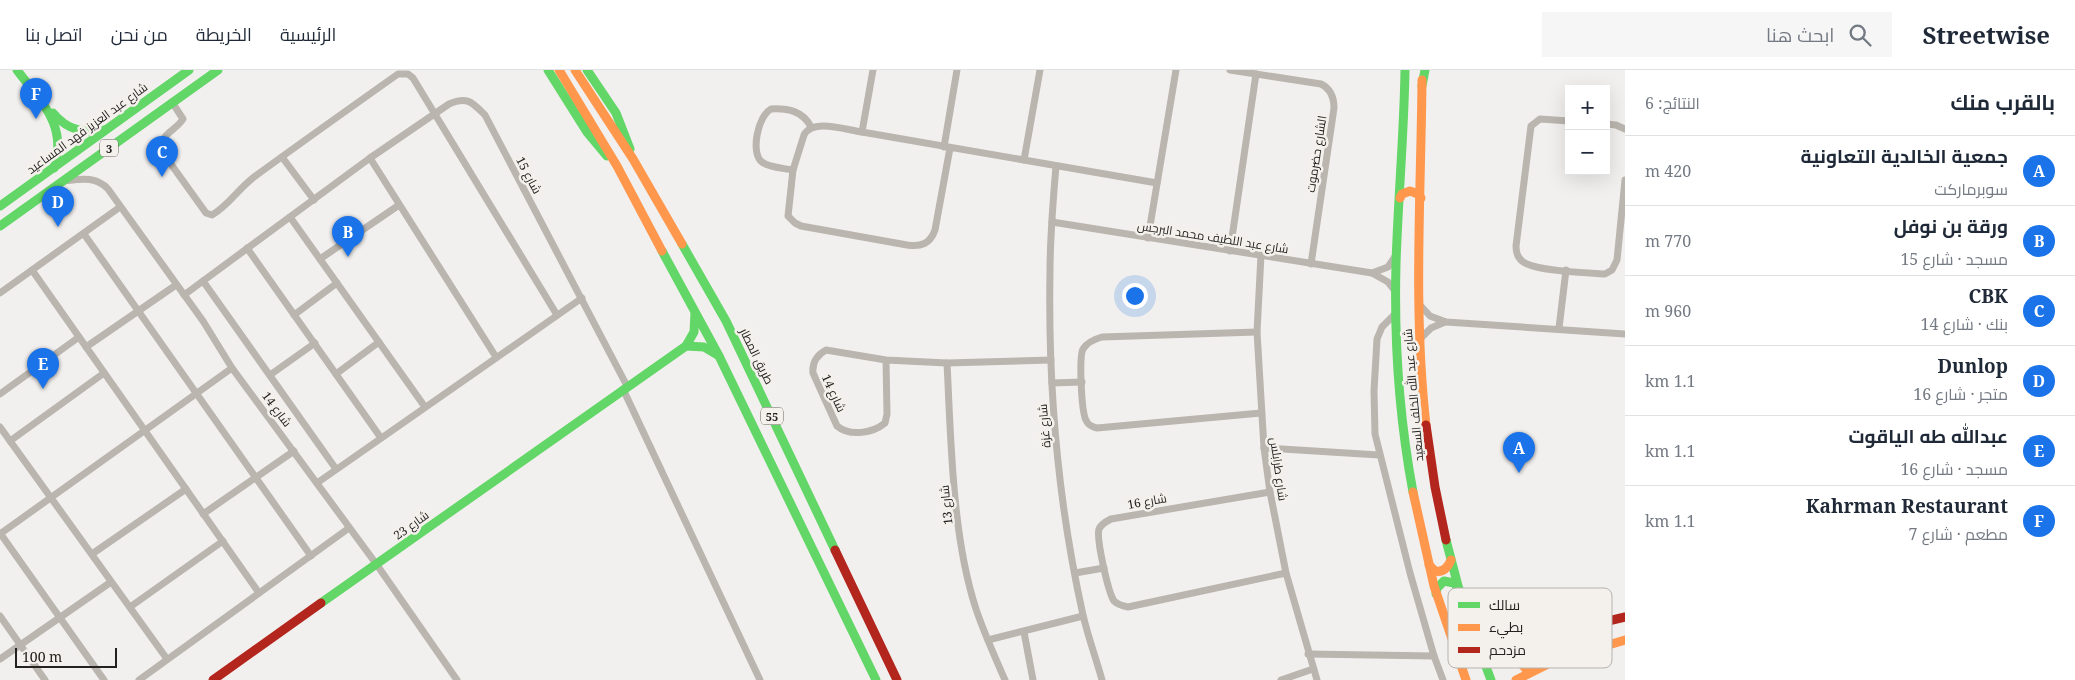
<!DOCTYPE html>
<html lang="ar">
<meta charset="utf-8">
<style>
:root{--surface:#fff;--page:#f6f6f7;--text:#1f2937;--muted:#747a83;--line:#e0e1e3;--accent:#1a73e8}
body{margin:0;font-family:"Noto Serif",Cairo,serif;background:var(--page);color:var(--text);direction:rtl}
.controls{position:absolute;right:15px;top:15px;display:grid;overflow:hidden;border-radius:0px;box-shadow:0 5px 20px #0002}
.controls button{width:45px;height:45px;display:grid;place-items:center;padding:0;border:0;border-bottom:1px solid var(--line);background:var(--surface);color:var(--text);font:25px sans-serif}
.scale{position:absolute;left:15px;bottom:12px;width:102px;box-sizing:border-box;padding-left:5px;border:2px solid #232220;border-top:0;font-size:14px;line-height:18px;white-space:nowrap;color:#232220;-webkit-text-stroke:4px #f4f1ec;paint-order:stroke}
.you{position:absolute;left:1134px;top:225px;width:18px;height:18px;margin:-12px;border:4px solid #fff;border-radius:50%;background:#1a73e8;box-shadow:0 0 0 8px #1a73e833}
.badge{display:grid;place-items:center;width:32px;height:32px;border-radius:50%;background:var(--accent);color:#fff;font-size:16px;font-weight:700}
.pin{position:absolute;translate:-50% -41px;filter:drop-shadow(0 1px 2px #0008)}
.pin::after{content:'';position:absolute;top:26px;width:18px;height:15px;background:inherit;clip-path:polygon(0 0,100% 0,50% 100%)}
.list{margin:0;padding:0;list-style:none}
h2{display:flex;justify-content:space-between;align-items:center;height:65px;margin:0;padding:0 20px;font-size:21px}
h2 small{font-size:16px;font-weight:400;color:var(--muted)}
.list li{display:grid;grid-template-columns:32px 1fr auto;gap:15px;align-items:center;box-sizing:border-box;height:70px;padding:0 20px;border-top:1px solid var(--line)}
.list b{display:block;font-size:19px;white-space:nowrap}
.list p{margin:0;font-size:16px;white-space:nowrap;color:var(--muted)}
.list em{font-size:16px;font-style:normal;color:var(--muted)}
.icon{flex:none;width:28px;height:28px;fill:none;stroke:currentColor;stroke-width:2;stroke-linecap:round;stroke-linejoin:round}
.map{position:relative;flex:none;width:1625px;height:610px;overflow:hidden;direction:ltr}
header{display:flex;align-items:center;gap:30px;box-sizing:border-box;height:70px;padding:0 25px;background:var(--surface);border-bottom:1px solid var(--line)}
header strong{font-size:24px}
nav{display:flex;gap:28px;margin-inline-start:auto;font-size:18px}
.search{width:350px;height:45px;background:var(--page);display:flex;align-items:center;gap:12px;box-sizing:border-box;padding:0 18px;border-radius:0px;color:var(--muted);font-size:19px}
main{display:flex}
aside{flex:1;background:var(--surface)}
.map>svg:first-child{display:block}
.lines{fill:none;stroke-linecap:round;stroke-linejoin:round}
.street{stroke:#bab5ae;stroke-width:7}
.fast{stroke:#63d668;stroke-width:9}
.slow{stroke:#ff974d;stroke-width:9}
.jam{stroke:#b3261e;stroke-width:9}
.labels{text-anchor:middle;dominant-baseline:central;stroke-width:5;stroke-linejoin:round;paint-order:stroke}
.shield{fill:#f4f1ec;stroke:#62605d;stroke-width:1}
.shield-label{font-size:11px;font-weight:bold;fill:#232220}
.street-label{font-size:12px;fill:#232220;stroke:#f4f1ec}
.key{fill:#f4f1ec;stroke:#b5b3af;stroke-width:1}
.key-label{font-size:14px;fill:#232220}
</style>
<header>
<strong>Streetwise</strong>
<div class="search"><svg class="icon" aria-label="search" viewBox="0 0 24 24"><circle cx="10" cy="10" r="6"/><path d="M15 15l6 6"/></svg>ابحث هنا</div>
<nav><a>الرئيسية</a><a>الخريطة</a><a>من نحن</a><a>اتصل بنا</a></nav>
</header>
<main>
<aside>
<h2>بالقرب منك<small>النتائج: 6</small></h2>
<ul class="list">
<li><span class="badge">A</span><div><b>جمعية الخالدية التعاونية</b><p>سوبرماركت</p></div><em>420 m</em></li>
<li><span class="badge">B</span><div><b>ورقة بن نوفل</b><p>مسجد · شارع 15</p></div><em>770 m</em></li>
<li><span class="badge">C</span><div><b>CBK</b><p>بنك · شارع 14</p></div><em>960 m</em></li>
<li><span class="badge">D</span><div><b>Dunlop</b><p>متجر · شارع 16</p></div><em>1.1 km</em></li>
<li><span class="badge">E</span><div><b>عبدالله طه الياقوت</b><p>مسجد · شارع 16</p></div><em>1.1 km</em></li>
<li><span class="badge">F</span><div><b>Kahrman Restaurant</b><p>مطعم · شارع 7</p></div><em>1.1 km</em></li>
</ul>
</aside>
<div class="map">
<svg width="1625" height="610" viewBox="0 0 1625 610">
<rect width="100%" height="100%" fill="#f2f0ee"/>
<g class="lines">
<!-- street -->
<g class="street">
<path d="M 1230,0 L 1321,14 C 1331,19 1334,28 1334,38 L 1311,194"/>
<path d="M 172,32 L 183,49 C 175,62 157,64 163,83 L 206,143 L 212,145 C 229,135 238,119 254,107 C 302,72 350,38 398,4 L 408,4 L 413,8 L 557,245"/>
<path d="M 1569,51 L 1540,49 L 1531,56 L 1516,176 C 1516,182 1517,187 1522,191 C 1533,201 1588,203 1605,204 L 1612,200 L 1617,190 L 1625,110"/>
<path d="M 1606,54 L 1616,55 L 1625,59"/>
<path d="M 862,62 L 873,0"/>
<path d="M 944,77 L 957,0"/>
<path d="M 950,78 L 935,160 C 930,174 921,177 907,175 L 801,156 L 795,153 L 788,146 L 793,100 L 804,65 C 813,48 846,60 862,62 L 1157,113"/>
<path d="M 282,87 L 314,130"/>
<path d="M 370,88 L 496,287"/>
<path d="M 1024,90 L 1040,0"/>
<path d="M 1056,96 C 1053,131 1050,166 1050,202 C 1048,316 1058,433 1083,545 C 1088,567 1096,588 1102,610"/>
<path d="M 793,100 C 784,98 769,98 762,92 C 750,83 758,46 771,39 C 788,38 803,41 811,57"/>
<path d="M 64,111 C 81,109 96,106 108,119 L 203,251 L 232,298 L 377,495 L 457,610"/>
<path d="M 290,147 L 425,337"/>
<path d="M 1052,152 L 1372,203 L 1388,212 L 1396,222"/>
<path d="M 84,164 L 311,486"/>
<path d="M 1148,168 L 1176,0"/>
<path d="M 247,178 L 381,368"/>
<path d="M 1230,181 L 1256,4"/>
<path d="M 1261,185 L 1257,262 L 1264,378 L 1270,422 L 1286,503 L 1317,610"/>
<path d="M 320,189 L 399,135"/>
<path d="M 32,200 L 259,523"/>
<path d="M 1372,203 L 1388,197 L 1396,185"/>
<path d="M 203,211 L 336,399"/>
<path d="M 0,223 L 120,137"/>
<path d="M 184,225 L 370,88 L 449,34 C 467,26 472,32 485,45 L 627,316"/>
<path d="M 1419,234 L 1430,246 L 1446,252 L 1625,264"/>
<path d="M 1396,243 L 1382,257 L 1377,269 L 1374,321 L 1375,364 L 1410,503 L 1434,586 L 1443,610"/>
<path d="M 294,245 L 337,213"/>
<path d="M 1559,258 L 1566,200"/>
<path d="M 1257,262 L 1102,267 C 1095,269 1087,272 1083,279 C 1079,287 1081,345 1087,352 C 1089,356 1093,357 1097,358 L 1261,343"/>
<path d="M 1420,269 L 1431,258 L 1445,252"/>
<path d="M 86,277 L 176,215"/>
<path d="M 886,290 L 887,344 L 885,353 C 873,363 850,367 837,356 L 813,303 C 812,292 817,285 826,280 L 886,290 L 947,293 L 1051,290"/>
<path d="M 947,293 C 951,370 952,466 976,539 C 984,563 995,587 1005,610"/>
<path d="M 336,304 L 379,272"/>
<path d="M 270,305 L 315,273"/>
<path d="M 1052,313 L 1082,312"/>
<path d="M 623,319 L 760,610"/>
<path d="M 0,324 L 79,267"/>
<path d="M 0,357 L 167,589"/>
<path d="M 10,371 L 104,303"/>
<path d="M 1264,378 L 1379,385"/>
<path d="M 317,413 L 582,228"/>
<path d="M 1270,422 L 1111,449 C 1107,451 1101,454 1099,459 C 1096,468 1108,522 1114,531 C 1118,535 1123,536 1128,537 L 1286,503"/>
<path d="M 203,444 L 294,381"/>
<path d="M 0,463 L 104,610"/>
<path d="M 0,464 L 232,298"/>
<path d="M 92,484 L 186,419"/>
<path d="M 1075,503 L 1104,498"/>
<path d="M 130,537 L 223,471"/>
<path d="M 0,546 L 45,610"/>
<path d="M 1024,562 L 1033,610"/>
<path d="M 988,570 L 1083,546"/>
<path d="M 1308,584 L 1434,586"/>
<path d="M 0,589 L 111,512"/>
<path d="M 139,610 L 349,458"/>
<path d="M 1281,610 L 1313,599"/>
</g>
<!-- fast -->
<g class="fast">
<path d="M 17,0 C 41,32 68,55 54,98"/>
<path d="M 548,0 L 587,62 L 607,86"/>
<path d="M 587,0 L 616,43 L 630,79"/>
<path d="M 1405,0 C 1404,65 1398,129 1396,194 C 1394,270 1399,347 1413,422"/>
<path d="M 1422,16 L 1425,0"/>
<path d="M 53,43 C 67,60 84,64 105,60"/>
<path d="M 0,136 L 189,0"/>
<path d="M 0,156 L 218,0"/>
<path d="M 682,174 L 726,251 L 835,480"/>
<path d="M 662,181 L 719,286 L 876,610"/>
<path d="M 686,276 L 704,277 L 719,286"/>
<path d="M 1446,470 L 1463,535 L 1491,610"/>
<path d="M 1436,524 L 1437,518 L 1444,511 L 1454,513 L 1459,519"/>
<path d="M 321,533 L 686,276 L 694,262 L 695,243"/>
</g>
<!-- slow -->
<g class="slow">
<path d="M 559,0 L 617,96 L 662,181"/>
<path d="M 575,0 L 633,89 L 682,174"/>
<path d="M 1422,10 C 1421,125 1413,241 1426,355"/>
<path d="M 1400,128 L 1402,124 L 1410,121 L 1418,124 L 1421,128"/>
<path d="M 1413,422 L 1434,516 L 1466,610"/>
<path d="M 1429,495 L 1435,501 C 1443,503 1448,497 1451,490"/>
<path d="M 1521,581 L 1519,591 L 1526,599 L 1532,600"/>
<path d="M 1516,610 L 1554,591 L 1625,570"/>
</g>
<!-- jam -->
<g class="jam">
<path d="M 1426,355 L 1435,417 L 1446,470"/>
<path d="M 835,480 L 897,610"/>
<path d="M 1481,585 L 1506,586 L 1583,557 L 1625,547"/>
<path d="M 213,610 L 321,533"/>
</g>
</g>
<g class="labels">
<!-- shield labels -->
<g class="shield">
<rect x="100" y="69.5" width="18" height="17" rx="4"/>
<rect x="761" y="337.5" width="22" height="17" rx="4"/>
</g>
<g class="shield-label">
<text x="109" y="78">3</text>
<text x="772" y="346">55</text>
</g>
<!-- street labels -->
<g class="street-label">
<text transform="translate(87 58) rotate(-36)">شارع عبد العزيز فهد المساعيد</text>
<text transform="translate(1316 84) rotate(-81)">الشارع حضرموت</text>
<text transform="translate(529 105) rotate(62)">شارع 15</text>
<text transform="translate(1213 167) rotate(9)">شارع عبد اللطيف محمد البرجس</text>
<text transform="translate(757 286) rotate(64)">طريق المطار</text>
<text transform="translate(834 323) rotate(65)">شارع 14</text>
<text transform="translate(1413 325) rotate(-95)">شارع عبد الله الخلف السعيد</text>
<text transform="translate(277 339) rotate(53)">شارع 14</text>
<text transform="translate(1044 356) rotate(-95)">شارع غزة</text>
<text transform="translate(1279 399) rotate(82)">شارع طرابلس</text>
<text transform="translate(1147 431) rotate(-10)">شارع 16</text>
<text transform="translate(946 435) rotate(-96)">شارع 13</text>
<text transform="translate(411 455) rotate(-36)">شارع 23</text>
</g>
</g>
<!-- legend -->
<rect x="1448" y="518" width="164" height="80" rx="8" class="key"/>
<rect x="1458" y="532" width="22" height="6" fill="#63d668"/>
<rect x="1458" y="554" width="22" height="7" fill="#ff974d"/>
<rect x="1458" y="577" width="22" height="6" fill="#b3261e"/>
<g class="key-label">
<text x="1489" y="540">سالك</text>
<text x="1489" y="562">بطيء</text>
<text x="1489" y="585">مزدحم</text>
</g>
</svg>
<div class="controls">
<button>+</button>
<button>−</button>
</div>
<div class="scale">100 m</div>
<div class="you"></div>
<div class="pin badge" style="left:1519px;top:403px">A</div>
<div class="pin badge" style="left:348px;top:187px">B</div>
<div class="pin badge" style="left:162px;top:107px">C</div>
<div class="pin badge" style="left:58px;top:157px">D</div>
<div class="pin badge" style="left:43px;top:319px">E</div>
<div class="pin badge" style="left:36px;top:49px">F</div>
</div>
</main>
